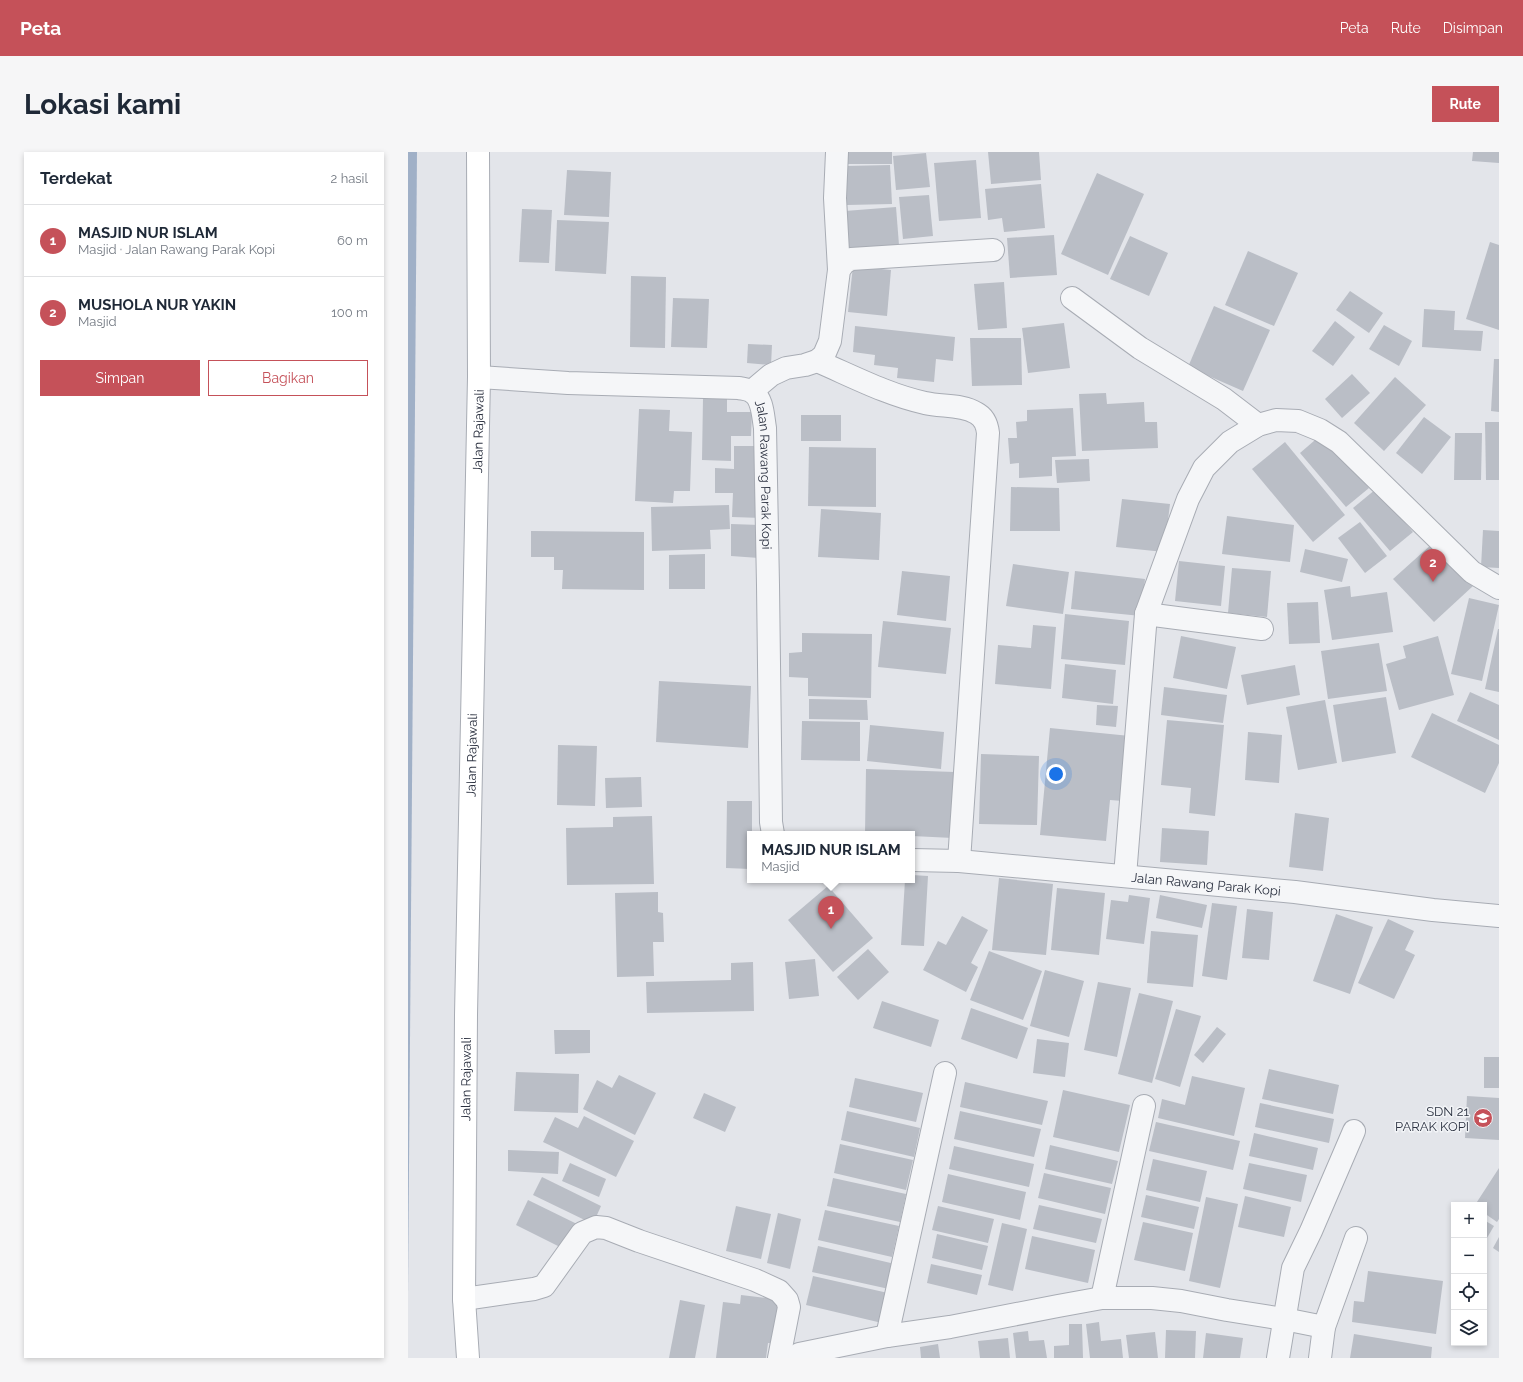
<!DOCTYPE html>
<html lang="id">
<meta charset="utf-8">
<style>
:root{--surface:#fff;--page:#f6f6f7;--text:#1f2937;--muted:#747a83;--line:#e0e1e3;--accent:#c55159}
body{margin:0;font-family:Raleway,sans-serif;background:var(--page);color:var(--text)}
.controls{position:absolute;right:12px;bottom:12px;display:grid;overflow:hidden;border-radius:0px;box-shadow:0 2px 6px #0003}
.controls button{width:36px;height:36px;display:grid;place-items:center;padding:0;border:0;border-bottom:1px solid var(--line);background:var(--surface);color:var(--text);font:20px sans-serif}
.you{position:absolute;left:648px;top:622px;width:14px;height:14px;margin:-10px;border:3px solid #fff;border-radius:50%;background:#1a73e8;box-shadow:0 0 0 6px #1a73e833}
.badge{display:grid;place-items:center;width:26px;height:26px;border-radius:50%;background:var(--accent);color:#fff;font-size:13px;font-weight:700}
.pin{position:absolute;translate:-50% -33px;filter:drop-shadow(0 1px 2px #0008)}
.pin::after{content:'';position:absolute;top:21px;width:14px;height:12px;background:inherit;clip-path:polygon(0 0,100% 0,50% 100%)}
.popup{position:absolute;left:339px;top:679px;width:168px;height:52px;box-sizing:border-box;display:grid;place-content:center;border-radius:0px;background:var(--surface);filter:drop-shadow(0 1px 3px #0005);font-size:13px;white-space:nowrap;color:var(--muted)}
.popup b{font-size:15px;color:var(--text)}
.popup::after{content:'';position:absolute;left:50%;top:100%;margin-left:-8px;border:8px solid transparent;border-top-color:var(--surface)}
.list{margin:0;padding:0;list-style:none}
h2{display:flex;justify-content:space-between;align-items:center;height:52px;margin:0;padding:0 16px;font-size:17px}
h2 small{font-size:13px;font-weight:400;color:var(--muted)}
.list li{display:grid;grid-template-columns:26px 1fr auto;gap:12px;align-items:center;box-sizing:border-box;height:72px;padding:0 16px;border-top:1px solid var(--line)}
.list b{display:block;font-size:15px;white-space:nowrap}
.list p{margin:0;font-size:13px;white-space:nowrap;color:var(--muted)}
.list em{font-size:13px;font-style:normal;color:var(--muted)}
.actions{display:flex;gap:8px;padding:12px 16px}
.actions a{flex:1;padding:9px 0;border:1px solid var(--accent);border-radius:0px;text-align:center;font-size:14px;color:var(--accent)}
.actions .main{background:var(--accent);color:#fff}
.icon{flex:none;width:22px;height:22px;fill:none;stroke:currentColor;stroke-width:2;stroke-linecap:round;stroke-linejoin:round}
.map{position:relative;flex:none;width:1091px;height:1206px;overflow:hidden;border-radius:0px}
header{display:flex;align-items:center;gap:24px;box-sizing:border-box;height:56px;padding:0 20px;background:var(--accent);color:#fff}
header strong{font-size:19px}
nav{display:flex;gap:22px;margin-inline-start:auto;font-size:14px}
.intro{display:flex;align-items:center;justify-content:space-between;box-sizing:border-box;height:96px;padding:0 24px}
h1{margin:0;font-size:28px}
.button{padding:10px 18px;border-radius:0px;background:var(--accent);color:#fff;font-size:14px;font-weight:700}
main{display:flex;gap:24px;padding:0 24px}
aside{flex:1;background:var(--surface);border-radius:0px;box-shadow:0 2px 6px #0003}
.map>svg:first-child{display:block}
.water{fill:#a0b0c7}
.building{fill:#babec6}
.lines{fill:none;stroke-linecap:round;stroke-linejoin:round}
.street-casing{stroke:#a8acb4;stroke-width:24}
.secondary-casing{stroke:#a8acb4;stroke-width:24}
.street{stroke:#f5f6f8;stroke-width:22}
.secondary{stroke:#fff;stroke-width:22}
.labels{text-anchor:middle;dominant-baseline:central;stroke-width:3;stroke-linejoin:round;paint-order:stroke}
.street-label{font-size:13px;fill:#2c3241;stroke:#f2f4f7}
.poi-label{font-size:13px;fill:#2c3241;stroke:#f2f4f7;text-anchor:end}
</style>
<header>
<strong>Peta</strong>
<nav><a>Peta</a><a>Rute</a><a>Disimpan</a></nav>
</header>
<div class="intro"><h1>Lokasi kami</h1><a class="button">Rute</a></div>
<main>
<aside>
<h2>Terdekat<small>2 hasil</small></h2>
<ul class="list">
<li><span class="badge">1</span><div><b>MASJID NUR ISLAM</b><p>Masjid · Jalan Rawang Parak Kopi</p></div><em>60 m</em></li>
<li><span class="badge">2</span><div><b>MUSHOLA NUR YAKIN</b><p>Masjid</p></div><em>100 m</em></li>
</ul>
<div class="actions"><a class="main">Simpan</a><a>Bagikan</a></div>
</aside>
<div class="map">
<svg width="1091" height="1206" viewBox="0 0 1091 1206">
<rect width="100%" height="100%" fill="#e3e5ea"/>
<!-- water -->
<path class="water" d="M 0,0 L 9,0 L 0,1143 Z"/>
<!-- building -->
<g class="building">
<rect x="434" y="0" width="50" height="12"/>
<path d="M 580,0 L 631,0 L 633,28 L 583,32 Z"/>
<path d="M 1065,0 L 1091,0 L 1091,11 L 1064,9 Z"/>
<path d="M 518,1 L 522,35 L 488,38 L 485,4 Z"/>
<path d="M 568,8 L 573,66 L 531,69 L 526,11 Z"/>
<path d="M 482,13 L 484,52 L 439,53 L 438,14 Z"/>
<path d="M 159,18 L 203,20 L 201,65 L 156,63 Z"/>
<path d="M 689,21 L 736,42 L 700,123 L 653,102 Z"/>
<path d="M 633,32 L 637,76 L 596,80 L 594,66 L 580,68 L 577,37 Z"/>
<path d="M 521,43 L 525,84 L 495,87 L 491,45 Z"/>
<path d="M 488,55 L 491,93 L 440,98 L 437,59 Z"/>
<path d="M 114,57 L 144,58 L 141,111 L 111,110 Z"/>
<path d="M 149,68 L 201,70 L 198,122 L 147,119 Z"/>
<path d="M 646,83 L 649,123 L 602,126 L 599,86 Z"/>
<path d="M 722,84 L 760,101 L 741,144 L 702,127 Z"/>
<path d="M 1082,90 L 1091,93 L 1091,178 L 1058,167 Z"/>
<path d="M 840,99 L 890,121 L 866,174 L 817,153 Z"/>
<path d="M 445,114 L 483,118 L 479,164 L 440,160 Z"/>
<path d="M 223,124 L 258,125 L 257,196 L 222,195 Z"/>
<path d="M 596,130 L 599,176 L 570,178 L 566,132 Z"/>
<path d="M 942,139 L 975,161 L 961,181 L 928,158 Z"/>
<path d="M 265,146 L 301,147 L 299,196 L 263,195 Z"/>
<path d="M 806,154 L 862,178 L 835,239 L 780,215 Z"/>
<path d="M 1016,157 L 1047,159 L 1046,178 L 1075,179 L 1073,199 L 1014,195 Z"/>
<path d="M 927,169 L 947,185 L 925,214 L 904,199 Z"/>
<path d="M 656,171 L 662,216 L 620,221 L 614,176 Z"/>
<path d="M 976,173 L 1004,189 L 991,214 L 961,197 Z"/>
<path d="M 447,174 L 547,185 L 545,209 L 528,207 L 526,230 L 489,226 L 490,216 L 466,213 L 467,203 L 445,200 Z"/>
<path d="M 562,186 L 613,186 L 614,233 L 564,234 Z"/>
<path d="M 340,192 L 364,193 L 363,213 L 339,211 Z"/>
<path d="M 1086,207 L 1091,207 L 1091,260 L 1083,259 Z"/>
<path d="M 944,222 L 962,241 L 934,266 L 917,247 Z"/>
<path d="M 987,225 L 1018,253 L 976,299 L 946,271 Z"/>
<path d="M 698,241 L 699,252 L 736,250 L 737,270 L 749,270 L 750,296 L 674,299 L 671,242 Z"/>
<path d="M 295,246 L 319,247 L 319,260 L 344,260 L 343,284 L 323,284 L 323,309 L 294,308 Z"/>
<path d="M 665,256 L 668,304 L 644,305 L 644,324 L 611,326 L 611,311 L 602,312 L 600,286 L 609,286 L 608,270 L 619,269 L 619,258 Z"/>
<path d="M 231,257 L 262,258 L 261,279 L 284,280 L 282,339 L 266,339 L 265,351 L 227,349 Z"/>
<rect x="393" y="263" width="40" height="26"/>
<path d="M 1016,265 L 1043,285 L 1014,322 L 988,301 Z"/>
<path d="M 1077,270 L 1091,270 L 1091,328 L 1078,328 Z"/>
<path d="M 1047,281 L 1074,281 L 1073,328 L 1046,328 Z"/>
<path d="M 914,282 L 961,336 L 938,355 L 892,301 Z"/>
<path d="M 877,290 L 937,363 L 905,390 L 844,317 Z"/>
<path d="M 326,294 L 352,294 L 354,366 L 324,365 L 325,341 L 307,341 L 307,316 L 326,317 Z"/>
<path d="M 401,295 L 468,296 L 468,355 L 400,354 Z"/>
<path d="M 681,307 L 682,329 L 649,331 L 647,308 Z"/>
<path d="M 603,335 L 651,336 L 652,379 L 602,379 Z"/>
<path d="M 968,337 L 1005,380 L 982,399 L 945,356 Z"/>
<path d="M 714,347 L 762,352 L 756,400 L 708,395 Z"/>
<path d="M 321,353 L 322,377 L 302,378 L 303,397 L 244,399 L 243,355 Z"/>
<path d="M 413,357 L 473,361 L 471,408 L 410,405 Z"/>
<path d="M 819,364 L 886,373 L 882,410 L 814,402 Z"/>
<path d="M 952,370 L 979,404 L 957,421 L 930,386 Z"/>
<path d="M 323,372 L 352,373 L 351,406 L 323,404 Z"/>
<path d="M 1075,378 L 1091,379 L 1091,416 L 1073,415 Z"/>
<path d="M 123,379 L 236,380 L 236,438 L 154,437 L 155,418 L 146,418 L 146,405 L 123,405 Z"/>
<path d="M 1025,391 L 1065,434 L 1026,470 L 985,427 Z"/>
<path d="M 897,397 L 940,407 L 934,430 L 892,420 Z"/>
<path d="M 297,402 L 297,437 L 261,437 L 261,403 Z"/>
<path d="M 771,409 L 817,414 L 813,454 L 767,449 Z"/>
<path d="M 605,412 L 661,420 L 655,462 L 598,454 Z"/>
<path d="M 824,416 L 863,419 L 859,465 L 820,461 Z"/>
<path d="M 494,419 L 542,424 L 538,469 L 489,463 Z"/>
<path d="M 667,419 L 737,427 L 733,464 L 663,457 Z"/>
<path d="M 942,434 L 943,445 L 979,440 L 985,480 L 924,488 L 916,438 Z"/>
<path d="M 1061,446 L 1091,453 L 1074,529 L 1043,522 Z"/>
<path d="M 910,450 L 912,491 L 881,492 L 879,451 Z"/>
<path d="M 657,462 L 721,469 L 717,513 L 653,507 Z"/>
<path d="M 475,469 L 543,476 L 538,522 L 470,515 Z"/>
<path d="M 625,473 L 648,475 L 643,537 L 587,532 L 590,493 L 623,496 Z"/>
<path d="M 1090,477 L 1091,477 L 1091,540 L 1077,537 Z"/>
<path d="M 394,481 L 464,482 L 463,546 L 400,544 L 400,526 L 381,525 L 381,501 L 394,500 Z"/>
<path d="M 773,484 L 828,495 L 819,537 L 765,526 Z"/>
<path d="M 1030,484 L 1046,543 L 991,558 L 978,512 L 998,506 L 995,494 Z"/>
<path d="M 971,491 L 979,539 L 920,547 L 913,499 Z"/>
<path d="M 657,512 L 708,518 L 705,552 L 654,546 Z"/>
<path d="M 887,513 L 892,543 L 839,553 L 833,523 Z"/>
<path d="M 251,529 L 343,534 L 340,596 L 248,590 Z"/>
<path d="M 756,535 L 819,543 L 815,571 L 753,563 Z"/>
<path d="M 1062,540 L 1091,553 L 1091,588 L 1049,569 Z"/>
<path d="M 978,545 L 988,601 L 934,610 L 925,553 Z"/>
<path d="M 401,547 L 459,548 L 460,568 L 401,567 Z"/>
<path d="M 917,548 L 929,611 L 890,618 L 878,555 Z"/>
<path d="M 689,553 L 710,554 L 708,575 L 688,573 Z"/>
<path d="M 1024,561 L 1091,593 L 1091,611 L 1077,641 L 1003,605 Z"/>
<path d="M 759,568 L 816,573 L 807,664 L 781,661 L 783,636 L 753,633 Z"/>
<path d="M 394,569 L 452,570 L 452,609 L 393,608 Z"/>
<path d="M 462,573 L 536,580 L 533,617 L 459,609 Z"/>
<path d="M 642,576 L 722,584 L 715,649 L 702,648 L 698,689 L 632,683 Z"/>
<path d="M 840,580 L 874,583 L 871,631 L 837,628 Z"/>
<path d="M 150,593 L 189,594 L 187,654 L 149,653 Z"/>
<path d="M 573,602 L 631,604 L 629,673 L 571,672 Z"/>
<path d="M 458,617 L 547,620 L 545,686 L 504,684 L 504,682 L 457,682 Z"/>
<path d="M 233,625 L 234,655 L 198,656 L 197,626 Z"/>
<path d="M 319,649 L 344,649 L 344,682 L 342,682 L 342,717 L 318,716 Z"/>
<path d="M 887,661 L 921,666 L 915,719 L 881,715 Z"/>
<path d="M 244,664 L 246,732 L 159,733 L 158,676 L 205,675 L 205,665 Z"/>
<path d="M 754,676 L 801,679 L 799,713 L 752,710 Z"/>
<path d="M 504,723 L 520,724 L 516,794 L 493,793 L 497,728 L 504,728 Z"/>
<path d="M 591,726 L 645,732 L 638,803 L 584,798 Z"/>
<path d="M 420,734 L 465,786 L 425,820 L 380,768 Z"/>
<path d="M 649,736 L 697,741 L 691,803 L 643,798 Z"/>
<path d="M 250,740 L 250,760 L 255,761 L 256,790 L 245,790 L 246,824 L 209,825 L 207,741 Z"/>
<path d="M 721,743 L 742,746 L 736,792 L 698,787 L 703,748 L 720,750 Z"/>
<path d="M 752,743 L 799,753 L 794,776 L 748,766 Z"/>
<path d="M 804,751 L 829,754 L 819,828 L 794,824 Z"/>
<path d="M 839,757 L 865,760 L 861,808 L 834,806 Z"/>
<path d="M 928,762 L 965,775 L 942,842 L 905,829 Z"/>
<path d="M 554,764 L 580,778 L 563,811 L 570,815 L 558,840 L 515,818 L 530,789 L 538,793 Z"/>
<path d="M 980,767 L 1006,779 L 997,798 L 1007,803 L 986,847 L 950,831 Z"/>
<path d="M 743,779 L 790,783 L 785,835 L 739,831 Z"/>
<path d="M 460,797 L 481,820 L 450,848 L 429,825 Z"/>
<path d="M 581,799 L 634,819 L 615,868 L 562,848 Z"/>
<path d="M 407,807 L 411,844 L 381,847 L 377,810 Z"/>
<path d="M 345,810 L 346,859 L 239,861 L 238,830 L 323,828 L 323,811 Z"/>
<path d="M 637,818 L 676,829 L 661,885 L 622,874 Z"/>
<path d="M 690,830 L 723,836 L 709,905 L 676,898 Z"/>
<path d="M 731,841 L 765,849 L 744,931 L 710,922 Z"/>
<path d="M 474,849 L 531,868 L 523,895 L 465,876 Z"/>
<path d="M 563,856 L 620,876 L 609,907 L 553,887 Z"/>
<path d="M 768,857 L 793,864 L 772,935 L 747,927 Z"/>
<path d="M 809,875 L 818,882 L 795,911 L 786,903 Z"/>
<path d="M 146,878 L 182,878 L 182,901 L 147,902 Z"/>
<path d="M 629,887 L 661,891 L 657,925 L 625,921 Z"/>
<rect x="1076" y="905" width="15" height="31"/>
<path d="M 861,917 L 931,933 L 925,962 L 854,947 Z"/>
<path d="M 108,920 L 171,922 L 170,961 L 106,959 Z"/>
<path d="M 211,923 L 248,941 L 227,983 L 175,957 L 189,928 L 204,936 Z"/>
<path d="M 784,924 L 837,936 L 826,984 L 750,966 L 754,947 L 777,953 Z"/>
<path d="M 447,926 L 515,941 L 508,970 L 441,955 Z"/>
<path d="M 557,930 L 640,949 L 634,973 L 552,955 Z"/>
<path d="M 655,938 L 722,953 L 711,1000 L 645,985 Z"/>
<path d="M 296,941 L 328,955 L 317,980 L 285,966 Z"/>
<path d="M 1059,944 L 1091,946 L 1091,988 L 1057,986 Z"/>
<path d="M 852,951 L 926,967 L 921,991 L 847,975 Z"/>
<path d="M 439,959 L 512,976 L 506,1005 L 433,988 Z"/>
<path d="M 552,959 L 633,977 L 626,1005 L 546,987 Z"/>
<path d="M 176,964 L 226,989 L 208,1025 L 135,990 L 147,965 L 170,976 Z"/>
<path d="M 748,970 L 832,989 L 825,1018 L 741,999 Z"/>
<path d="M 846,981 L 910,996 L 905,1018 L 841,1004 Z"/>
<path d="M 432,992 L 505,1008 L 498,1038 L 426,1021 Z"/>
<path d="M 642,993 L 710,1009 L 704,1032 L 637,1017 Z"/>
<path d="M 546,994 L 626,1012 L 621,1035 L 541,1017 Z"/>
<path d="M 100,998 L 151,1000 L 150,1022 L 100,1019 Z"/>
<path d="M 745,1007 L 799,1019 L 792,1050 L 738,1038 Z"/>
<path d="M 162,1011 L 198,1027 L 191,1045 L 154,1029 Z"/>
<path d="M 841,1011 L 899,1023 L 893,1050 L 835,1037 Z"/>
<path d="M 1091,1016 L 1091,1067 L 1089,1070 L 1076,1061 L 1076,1053 L 1067,1053 Z"/>
<path d="M 636,1021 L 703,1036 L 697,1062 L 630,1046 Z"/>
<path d="M 540,1022 L 618,1040 L 612,1068 L 534,1050 Z"/>
<path d="M 134,1025 L 193,1054 L 185,1072 L 125,1043 Z"/>
<path d="M 425,1026 L 498,1042 L 492,1070 L 419,1054 Z"/>
<path d="M 738,1043 L 791,1055 L 786,1077 L 733,1065 Z"/>
<path d="M 837,1044 L 883,1055 L 876,1085 L 830,1075 Z"/>
<path d="M 798,1045 L 830,1052 L 812,1136 L 781,1129 Z"/>
<path d="M 120,1048 L 169,1072 L 156,1097 L 108,1073 Z"/>
<path d="M 631,1053 L 694,1067 L 688,1091 L 625,1077 Z"/>
<path d="M 328,1054 L 363,1062 L 353,1107 L 318,1099 Z"/>
<path d="M 530,1054 L 586,1067 L 580,1091 L 524,1078 Z"/>
<path d="M 417,1058 L 491,1074 L 484,1105 L 410,1088 Z"/>
<path d="M 370,1061 L 393,1067 L 382,1117 L 359,1111 Z"/>
<path d="M 1076,1068 L 1086,1074 L 1076,1091 Z"/>
<path d="M 735,1070 L 785,1081 L 777,1119 L 726,1108 Z"/>
<path d="M 594,1071 L 619,1077 L 605,1139 L 580,1133 Z"/>
<path d="M 529,1082 L 580,1094 L 574,1118 L 524,1106 Z"/>
<path d="M 624,1084 L 687,1098 L 680,1131 L 617,1117 Z"/>
<path d="M 1091,1085 L 1091,1100 L 1085,1096 Z"/>
<path d="M 410,1094 L 487,1112 L 481,1137 L 404,1120 Z"/>
<path d="M 523,1112 L 574,1123 L 569,1143 L 519,1131 Z"/>
<path d="M 960,1119 L 1035,1129 L 1028,1182 L 944,1170 L 946,1149 L 956,1150 Z"/>
<path d="M 405,1124 L 480,1141 L 474,1171 L 398,1153 Z"/>
<path d="M 333,1143 L 375,1148 L 370,1192 L 360,1191 L 358,1206 L 308,1206 L 315,1150 L 332,1152 Z"/>
<path d="M 272,1148 L 297,1153 L 287,1206 L 261,1206 Z"/>
<path d="M 691,1170 L 693,1189 L 713,1187 L 715,1206 L 682,1206 L 678,1172 Z"/>
<path d="M 661,1172 L 674,1172 L 675,1206 L 646,1206 L 646,1194 L 661,1193 Z"/>
<path d="M 758,1178 L 788,1179 L 787,1206 L 757,1206 Z"/>
<path d="M 620,1179 L 621,1189 L 636,1188 L 639,1206 L 608,1206 L 605,1181 Z"/>
<path d="M 747,1180 L 750,1206 L 721,1206 L 718,1183 Z"/>
<path d="M 798,1181 L 835,1186 L 832,1206 L 795,1206 Z"/>
<path d="M 946,1182 L 1024,1195 L 1023,1206 L 942,1206 Z"/>
<path d="M 600,1186 L 602,1206 L 572,1206 L 570,1189 Z"/>
<path d="M 530,1192 L 532,1206 L 513,1206 L 512,1195 Z"/>
</g>
<g class="lines">
<defs>
<g id="street">
<path d="M 429,0 L 427,46 L 431,118"/>
<path d="M 664,146 L 732,196 L 816,247 L 850,273"/>
<path d="M 409,209 C 444,224 480,243 517,251 C 533,255 554,252 568,261 C 576,265 579,272 580,281 L 551,709"/>
<path id="s1" d="M 71,225 L 160,231 L 331,236 C 335,237 340,237 344,240 C 355,246 355,265 357,276 L 360,433 L 363,670 L 365,682"/>
<path d="M 344,239 L 363,223 L 378,216 L 397,213 L 409,209 L 416,203 L 422,189 L 431,118 L 436,111 L 443,107 L 585,98"/>
<path d="M 738,462 L 854,477"/>
<path id="s2" d="M 504,708 L 551,709 L 887,740 L 1025,758 L 1091,764"/>
<path d="M 717,724 L 738,462 L 780,347 L 796,316 L 822,290 L 850,273 L 868,268 L 890,269 L 912,278 L 931,290 L 1064,420 L 1091,436"/>
<path d="M 694,1146 L 736,954"/>
<path d="M 56,1147 L 126,1137 L 136,1134 L 174,1081 L 188,1075 L 198,1076 L 231,1089 L 347,1128 L 371,1139 L 379,1148 L 381,1155 L 371,1206"/>
<path d="M 479,1184 L 537,921"/>
<path d="M 391,1202 L 479,1184 L 542,1175 L 650,1154 L 694,1146 L 744,1146 L 773,1149 L 819,1158 L 876,1167 L 916,1175"/>
<path d="M 870,1206 L 885,1116 L 903,1079 L 946,979"/>
<path d="M 912,1206 L 916,1175 L 948,1086"/>
</g>
<g id="secondary">
<path id="s3" d="M 60,1206 L 56,1147 L 58,863 L 71,225 L 70,0"/>
</g>
</defs>
<!-- street casing -->
<use href="#street" class="street-casing"/>
<!-- secondary casing -->
<use href="#secondary" class="secondary-casing"/>
<!-- street -->
<use href="#street" class="street"/>
<!-- secondary -->
<use href="#secondary" class="secondary"/>
</g>
<!-- icons -->
<defs>
<symbol id="school-disc" viewBox="-11 -11 22 22"><circle r="9.5" fill="#c55159" stroke="#f2f4f7"/><path d="M0-5L7-2L0 1L-7-2ZM-4 1L0 2.5L4 1V4Q0 6-4 4Z" fill="#fff"/></symbol>
</defs>
<g fill-rule="evenodd">
<use href="#school-disc" x="1064" y="955" width="22" height="22"/>
</g>
<g class="labels">
<!-- street labels -->
<g class="street-label">
<text stroke="none"><textPath href="#s3" startOffset="927">Jalan Rajawali</textPath></text>
<text stroke="none"><textPath href="#s1" startOffset="360">Jalan Rawang Parak Kopi</textPath></text>
<text stroke="none"><textPath href="#s3" startOffset="603">Jalan Rajawali</textPath></text>
<text stroke="none"><textPath href="#s2" startOffset="295">Jalan Rawang Parak Kopi</textPath></text>
<text stroke="none"><textPath href="#s3" startOffset="279">Jalan Rajawali</textPath></text>
</g>
<!-- poi labels -->
<g class="poi-label">
<text x="1061" y="959">SDN 21<tspan x="1061" dy="15">PARAK KOPI</tspan></text>
</g>
</g>
</svg>
<div class="controls">
<button>+</button>
<button>−</button>
<button><svg class="icon" aria-label="locate" viewBox="0 0 24 24"><circle cx="12" cy="12" r="6"/><path d="M12 2v4M12 18v4M2 12h4M18 12h4"/></svg></button>
<button><svg class="icon" aria-label="layers" viewBox="0 0 24 24"><path d="M12 4l9 5-9 5-9-5zM3 14l9 5 9-5"/></svg></button>
</div>
<div class="you"></div>
<div class="pin badge" style="left:423px;top:777px">1</div>
<div class="popup"><b>MASJID NUR ISLAM</b>Masjid</div>
<div class="pin badge" style="left:1025px;top:430px">2</div>
</div>
</main>
